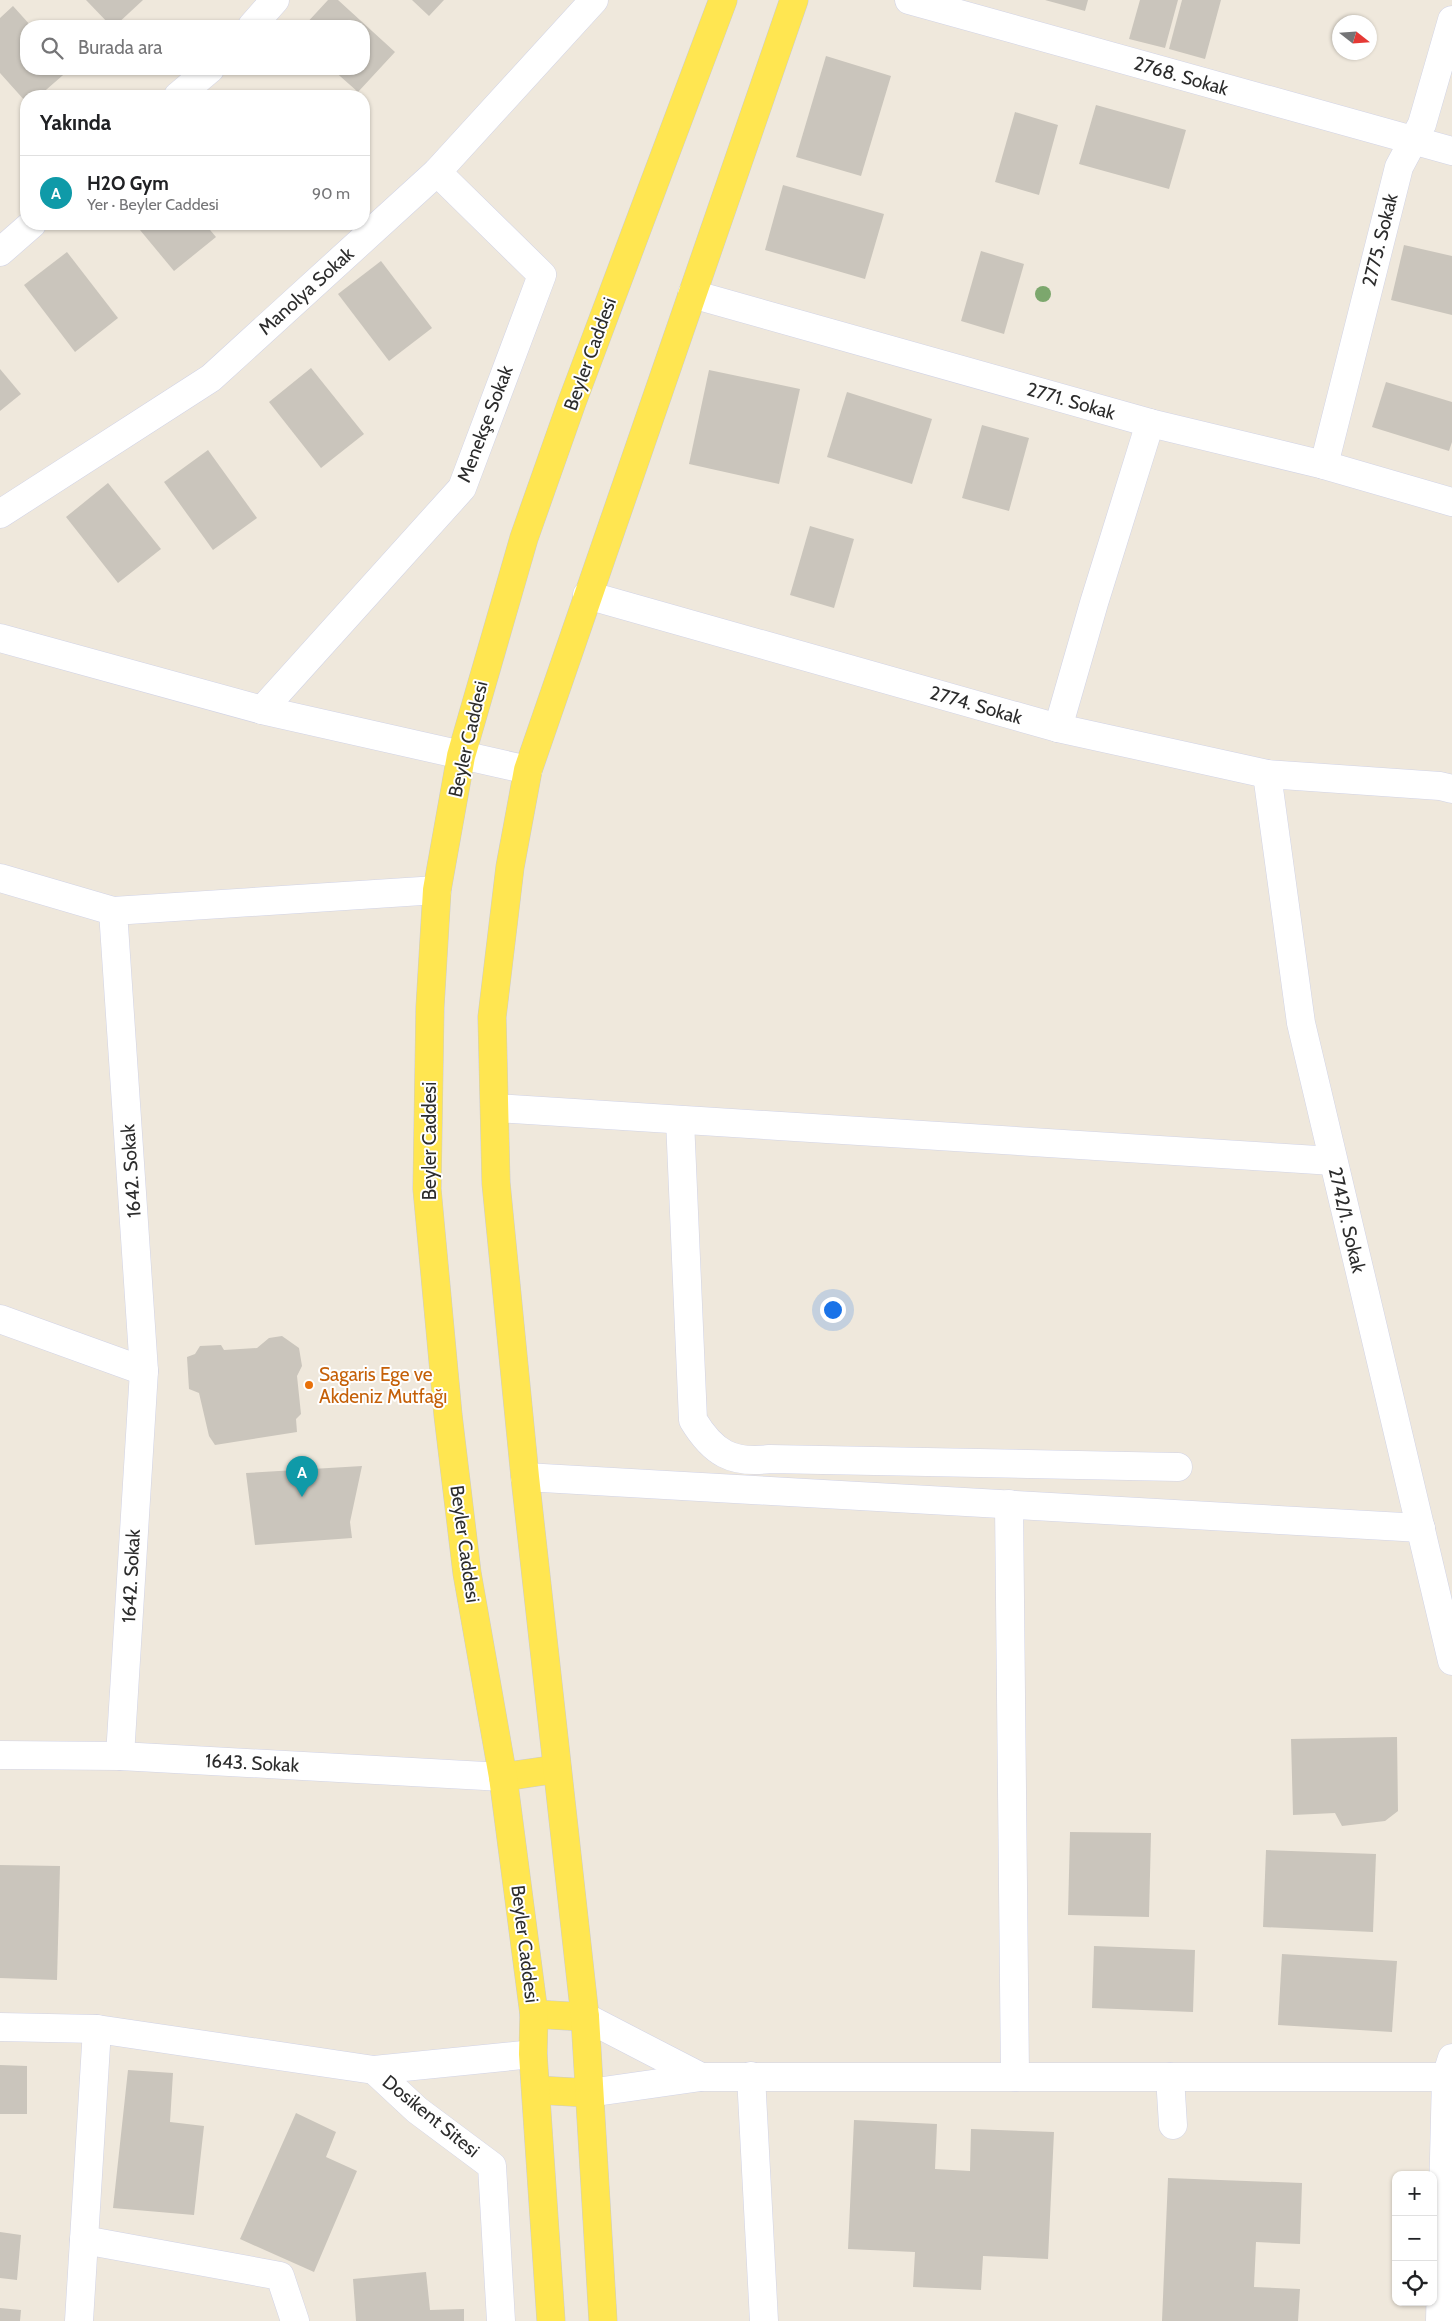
<!DOCTYPE html>
<html lang="tr">
<meta charset="utf-8">
<style>
:root{--surface:#fff;--page:#f6f6f6;--text:#202124;--muted:#757577;--line:#e0e0e0;--accent:#1a73e8}
body{margin:0;font-family:Cabin,sans-serif;background:var(--page);color:var(--text)}
.controls{position:absolute;right:15px;bottom:15px;display:grid;overflow:hidden;border-radius:10px;box-shadow:0 1px 4px #0004}
.controls button{width:45px;height:45px;display:grid;place-items:center;padding:0;border:0;border-bottom:1px solid var(--line);background:var(--surface);color:var(--text);font:25px sans-serif}
.compass{position:absolute;left:1332px;top:15px;width:45px;height:45px;border-radius:50%;background:var(--surface);box-shadow:0 1px 4px #0004;rotate:107deg}
.you{position:absolute;left:832px;top:1309px;width:18px;height:18px;margin:-12px;border:4px solid #fff;border-radius:50%;background:#1a73e8;box-shadow:0 0 0 8px #1a73e833}
.badge{display:grid;place-items:center;width:32px;height:32px;border-radius:50%;background:var(--accent);color:#fff;font-size:16px;font-weight:700}
.pin{position:absolute;translate:-50% -41px;filter:drop-shadow(0 1px 2px #0008)}
.pin::after{content:'';position:absolute;top:26px;width:18px;height:15px;background:inherit;clip-path:polygon(0 0,100% 0,50% 100%)}
.list{margin:0;padding:0;list-style:none}
h2{display:flex;justify-content:space-between;align-items:center;height:65px;margin:0;padding:0 20px;font-size:21px}
h2 small{font-size:16px;font-weight:400;color:var(--muted)}
.list li{display:grid;grid-template-columns:32px 1fr auto;gap:15px;align-items:center;box-sizing:border-box;height:75px;padding:0 20px;border-top:1px solid var(--line)}
.list b{display:block;font-size:19px;white-space:nowrap}
.list p{margin:0;font-size:16px;white-space:nowrap;color:var(--muted)}
.list em{font-size:16px;font-style:normal;color:var(--muted)}
.icon{flex:none;width:28px;height:28px;fill:none;stroke:currentColor;stroke-width:2;stroke-linecap:round;stroke-linejoin:round}
.map{position:relative;flex:none;width:1452px;height:2321px;overflow:hidden}
.search{position:absolute;background:var(--surface);box-shadow:0 1px 4px #0004;left:20px;top:20px;width:350px;height:55px;display:flex;align-items:center;gap:12px;box-sizing:border-box;padding:0 18px;border-radius:20px;color:var(--muted);font-size:19px}
.panel{position:absolute;background:var(--surface);box-shadow:0 1px 4px #0004;left:20px;top:90px;width:350px;height:140px;border-radius:20px}
.map>svg:first-child{display:block}
.building{fill:#cac5bc}
.lines{fill:none;stroke-linecap:round;stroke-linejoin:round}
.minor-casing{stroke:#d1d3e6;stroke-width:29}
.major-casing{stroke:#ccc;stroke-width:29}
.minor{stroke:#fff;stroke-width:28}
.major{stroke:#ffe651;stroke-width:28}
.tree{fill:#7ca76d}
.food-dot{fill:#e8710a;stroke:#fff;stroke-width:2}
.labels{text-anchor:middle;dominant-baseline:central;stroke-width:4;stroke-linejoin:round;paint-order:stroke}
.street-label{font-size:19px;fill:#2c2c2c;stroke:#fff}
.food-label{font-size:19px;fill:#c56008;stroke:#fff;text-anchor:start}
</style>
<div class="map">
<svg width="1452" height="2321" viewBox="0 0 1452 2321">
<rect width="100%" height="100%" fill="#efe8dc"/>
<!-- building -->
<g class="building">
<path d="M 86,0 L 143,0 L 115,26 L 111,26 Z"/>
<path d="M 328,0 L 338,0 L 395,52 L 358,92 L 332,69 L 364,69 L 364,26 L 304,26 Z"/>
<path d="M 412,0 L 444,0 L 429,16 Z"/>
<path d="M 1045,0 L 1088,0 L 1085,11 Z"/>
<path d="M 1140,0 L 1178,0 L 1165,48 L 1129,39 Z"/>
<path d="M 1182,0 L 1221,0 L 1205,59 L 1169,49 Z"/>
<path d="M 13,6 L 31,26 L 26,26 L 26,69 L 70,69 L 39,96 L 26,96 L 26,102 L 0,73 L 0,18 Z"/>
<path d="M 826,56 L 891,76 L 861,176 L 796,157 Z"/>
<path d="M 1096,105 L 1186,130 L 1169,189 L 1079,164 Z"/>
<path d="M 1015,112 L 1058,125 L 1039,195 L 995,182 Z"/>
<path d="M 783,185 L 884,214 L 865,279 L 765,250 Z"/>
<path d="M 135,224 L 205,224 L 216,237 L 174,271 Z"/>
<path d="M 1404,245 L 1452,256 L 1452,315 L 1391,300 Z"/>
<path d="M 981,251 L 1024,264 L 1004,334 L 961,321 Z"/>
<path d="M 67,252 L 118,318 L 75,352 L 24,285 Z"/>
<path d="M 381,261 L 432,328 L 389,361 L 338,294 Z"/>
<path d="M 311,368 L 364,434 L 321,468 L 269,402 Z"/>
<path d="M 0,369 L 21,394 L 0,411 Z"/>
<path d="M 709,370 L 800,389 L 779,484 L 689,464 Z"/>
<path d="M 1386,382 L 1452,402 L 1452,442 L 1449,451 L 1372,427 Z"/>
<path d="M 847,392 L 932,419 L 912,484 L 827,457 Z"/>
<path d="M 982,425 L 1029,438 L 1009,511 L 962,498 Z"/>
<path d="M 208,450 L 257,518 L 213,550 L 164,482 Z"/>
<path d="M 108,483 L 161,549 L 118,583 L 66,517 Z"/>
<path d="M 810,526 L 854,539 L 834,608 L 790,595 Z"/>
<path d="M 282,1336 L 299,1348 L 302,1366 L 297,1376 L 301,1414 L 296,1419 L 297,1432 L 215,1445 L 209,1436 L 199,1393 L 189,1389 L 187,1357 L 195,1354 L 200,1346 L 221,1345 L 224,1350 L 257,1348 L 269,1338 Z"/>
<path d="M 362,1466 L 350,1522 L 352,1538 L 255,1545 L 246,1473 Z"/>
<path d="M 1397,1737 L 1398,1811 L 1385,1821 L 1342,1826 L 1335,1813 L 1293,1815 L 1291,1739 Z"/>
<path d="M 1070,1832 L 1151,1833 L 1149,1917 L 1068,1915 Z"/>
<path d="M 1266,1850 L 1376,1854 L 1373,1932 L 1263,1927 Z"/>
<path d="M 0,1865 L 60,1866 L 57,1980 L 0,1978 Z"/>
<path d="M 1094,1946 L 1195,1950 L 1193,2012 L 1092,2008 Z"/>
<path d="M 1282,1954 L 1397,1961 L 1392,2032 L 1278,2025 Z"/>
<path d="M 0,2065 L 27,2066 L 27,2114 L 0,2114 Z"/>
<path d="M 128,2070 L 173,2073 L 170,2122 L 204,2126 L 194,2215 L 113,2208 Z"/>
<path d="M 296,2113 L 336,2132 L 326,2157 L 357,2171 L 314,2272 L 240,2239 Z"/>
<path d="M 854,2120 L 937,2124 L 935,2169 L 970,2171 L 971,2129 L 1054,2132 L 1048,2259 L 983,2256 L 981,2290 L 913,2287 L 915,2252 L 848,2249 Z"/>
<path d="M 1168,2178 L 1302,2183 L 1300,2244 L 1256,2242 L 1254,2287 L 1300,2289 L 1298,2321 L 1162,2321 Z"/>
<path d="M 0,2232 L 21,2235 L 17,2280 L 0,2278 Z"/>
<path d="M 426,2272 L 430,2310 L 464,2309 L 464,2321 L 356,2321 L 353,2279 Z"/>
<path d="M 0,2308 L 21,2310 L 20,2321 L 0,2321 Z"/>
</g>
<g class="lines">
<defs>
<g id="minor">
<path d="M 909,0 L 1452,151"/>
<path d="M 252,26 L 275,0"/>
<path d="M 178,96 L 210,69"/>
<path d="M 0,252 L 32,224"/>
<path d="M 692,294 L 1150,423 L 1324,465 L 1452,502"/>
<path d="M 1324,465 L 1399,167 L 1422,124 L 1452,20"/>
<path d="M 0,514 L 211,378 L 437,172 L 594,0"/>
<path d="M 587,595 L 1058,728 L 1267,774 L 1440,786 L 1452,789"/>
<path d="M 0,638 L 262,710 L 528,770"/>
<path d="M 262,710 L 462,488 L 542,275 L 437,172"/>
<path d="M 1058,728 L 1094,603 L 1150,423"/>
<path d="M 1267,774 L 1301,1023 L 1452,1661"/>
<path d="M 0,878 L 113,911"/>
<path d="M 495,1108 L 1333,1161"/>
<path d="M 680,1120 L 693,1420 C 713,1453 732,1464 770,1459 L 1178,1467"/>
<path d="M 0,1319 L 144,1371"/>
<path d="M 525,1477 L 1421,1528"/>
<path d="M 1009,1504 L 1015,2077"/>
<path d="M 0,1755 L 120,1756 L 503,1777"/>
<path d="M 120,1756 L 144,1371 L 113,911 L 437,890"/>
<path d="M 585,2017 L 701,2077 L 1446,2077"/>
<path d="M 0,2027 L 97,2029 L 374,2070 L 533,2054"/>
<path d="M 374,2070 L 417,2110 L 492,2166 L 501,2321"/>
<path d="M 751,2076 L 764,2321"/>
<path d="M 1170,2077 L 1173,2125"/>
<path d="M 589,2093 L 701,2077"/>
<path d="M 84,2240 L 280,2276 L 295,2321"/>
<path d="M 79,2321 L 97,2029"/>
<path d="M 1440,2321 L 1446,2077 L 1452,2058"/>
</g>
<g id="major">
<path d="M 503,1777 L 557,1769"/>
<path d="M 534,2014 L 585,2017"/>
<path d="M 537,2090 L 589,2093"/>
<path d="M 551,2321 L 533,2054 L 534,2014 L 503,1777 L 467,1573 L 448,1415 L 427,1189 L 430,1007 L 437,890 L 461,756 L 524,538 L 572,402 L 723,0"/>
<path d="M 603,2321 L 585,2017 L 525,1477 L 496,1183 L 492,1017 L 510,867 L 528,770 L 794,0"/>
</g>
</defs>
<!-- minor casing -->
<use href="#minor" class="minor-casing"/>
<!-- major casing -->
<use href="#major" class="major-casing"/>
<!-- minor -->
<use href="#minor" class="minor"/>
<!-- major -->
<use href="#major" class="major"/>
</g>
<!-- trees -->
<circle class="tree" cx="1043" cy="294" r="8"/>
<!-- markers -->
<circle class="food-dot" cx="309" cy="1385" r="5"/>
<g class="labels">
<!-- street labels -->
<g class="street-label">
<text transform="translate(1181 76) rotate(16)">2768. Sokak</text>
<text transform="translate(1380 240) rotate(-76)">2775. Sokak</text>
<text transform="translate(306 291) rotate(-42)">Manolya Sokak</text>
<text transform="translate(590 354) rotate(-70)">Beyler Caddesi</text>
<text transform="translate(1071 401) rotate(16)">2771. Sokak</text>
<text transform="translate(485 424) rotate(-69)">Menekşe Sokak</text>
<text transform="translate(976 705) rotate(16)">2774. Sokak</text>
<text transform="translate(468 739) rotate(-77)">Beyler Caddesi</text>
<text transform="translate(429 1141) rotate(-90)">Beyler Caddesi</text>
<text transform="translate(131 1171) rotate(-94)">1642. Sokak</text>
<text transform="translate(1347 1220) rotate(77)">2742/1. Sokak</text>
<text transform="translate(465 1544) rotate(82)">Beyler Caddesi</text>
<text transform="translate(131 1576) rotate(-87)">1642. Sokak</text>
<text transform="translate(252 1763) rotate(3)">1643. Sokak</text>
<text transform="translate(525 1944) rotate(83)">Beyler Caddesi</text>
<text transform="translate(431 2116) rotate(39)">Dosikent Sitesi</text>
</g>
<!-- food labels -->
<g class="food-label">
<text x="319" y="1374">Sagaris Ege ve<tspan x="319" dy="22">Akdeniz Mutfağı</tspan></text>
</g>
</g>
</svg>
<div class="controls">
<button>+</button>
<button>−</button>
<button><svg class="icon" aria-label="locate" viewBox="0 0 24 24"><circle cx="12" cy="12" r="6"/><path d="M12 2v4M12 18v4M2 12h4M18 12h4"/></svg></button>
</div>
<svg class="compass" viewBox="-18 -18 36 36"><path d="M0-13l5 13h-10z" fill="#e53935"/><path d="M0 13l5-13h-10z" fill="#757577"/></svg>
<div class="you"></div>
<div class="pin badge" style="left:302px;top:1497px;background:#0f9aa8">A</div>
<div class="search"><svg class="icon" aria-label="search" viewBox="0 0 24 24"><circle cx="10" cy="10" r="6"/><path d="M15 15l6 6"/></svg>Burada ara</div>
<section class="panel">
<h2>Yakında<small></small></h2>
<ul class="list">
<li><span class="badge" style="background:#0f9aa8">A</span><div><b>H2O Gym</b><p>Yer · Beyler Caddesi</p></div><em>90 m</em></li>
</ul>
</section>
</div>
